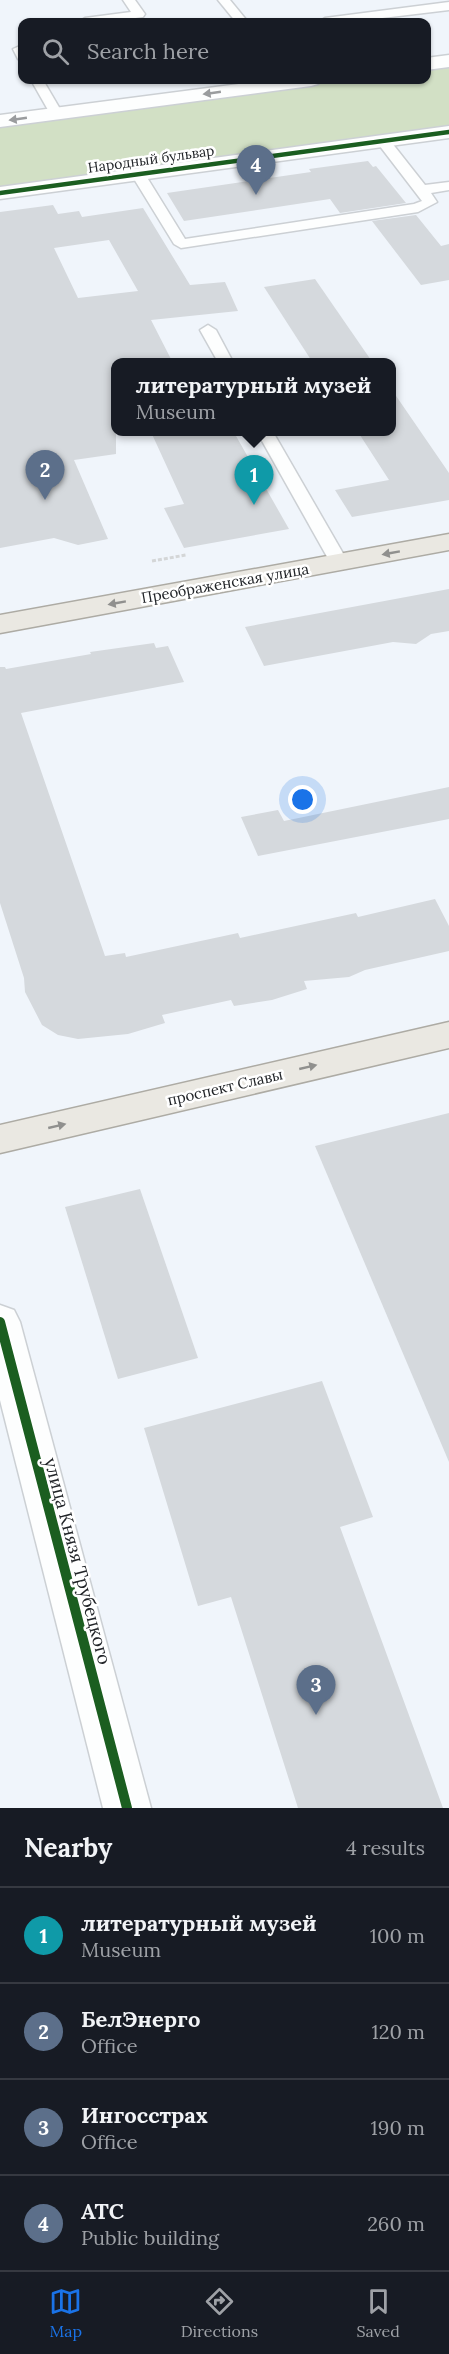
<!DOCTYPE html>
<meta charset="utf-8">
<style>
:root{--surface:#171b24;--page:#242831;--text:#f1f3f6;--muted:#9ea1a6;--line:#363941;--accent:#1a73e8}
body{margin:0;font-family:Lora,serif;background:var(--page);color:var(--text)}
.you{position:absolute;left:303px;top:800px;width:21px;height:21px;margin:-15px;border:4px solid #fff;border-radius:50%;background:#1a73e8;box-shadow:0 0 0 9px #1a73e833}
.badge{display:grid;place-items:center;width:39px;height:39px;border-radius:50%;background:var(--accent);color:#fff;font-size:20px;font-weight:700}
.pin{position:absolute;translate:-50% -50px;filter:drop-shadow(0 2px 3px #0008)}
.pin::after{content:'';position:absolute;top:32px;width:21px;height:18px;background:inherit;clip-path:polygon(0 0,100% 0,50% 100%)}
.popup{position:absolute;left:111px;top:358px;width:285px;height:78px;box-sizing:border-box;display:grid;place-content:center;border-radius:12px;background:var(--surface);filter:drop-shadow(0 2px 4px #0005);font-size:20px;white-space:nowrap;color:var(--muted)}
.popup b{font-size:22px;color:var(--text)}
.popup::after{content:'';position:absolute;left:50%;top:100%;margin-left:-12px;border:12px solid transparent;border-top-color:var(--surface)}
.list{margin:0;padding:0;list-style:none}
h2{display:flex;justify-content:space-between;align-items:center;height:78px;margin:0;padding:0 24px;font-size:26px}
h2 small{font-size:20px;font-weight:400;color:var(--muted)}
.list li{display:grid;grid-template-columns:39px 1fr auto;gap:18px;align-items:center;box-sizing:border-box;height:96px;padding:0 24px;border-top:2px solid var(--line)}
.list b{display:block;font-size:22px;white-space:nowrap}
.list p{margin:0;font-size:20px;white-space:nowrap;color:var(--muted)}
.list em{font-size:20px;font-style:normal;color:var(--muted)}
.icon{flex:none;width:33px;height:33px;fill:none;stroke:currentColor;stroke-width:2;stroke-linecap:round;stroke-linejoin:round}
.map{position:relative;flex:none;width:449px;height:1808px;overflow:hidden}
.search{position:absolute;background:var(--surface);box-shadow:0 2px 4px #0004;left:18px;right:18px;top:18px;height:66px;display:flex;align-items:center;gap:15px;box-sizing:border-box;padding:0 21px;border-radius:12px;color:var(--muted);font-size:22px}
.sheet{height:462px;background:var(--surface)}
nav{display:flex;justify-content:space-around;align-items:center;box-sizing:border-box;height:84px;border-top:2px solid var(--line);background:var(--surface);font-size:16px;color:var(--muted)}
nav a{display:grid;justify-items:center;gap:3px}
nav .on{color:var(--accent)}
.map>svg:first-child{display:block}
.green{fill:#d2e0c5}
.building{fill:#d5d9dd;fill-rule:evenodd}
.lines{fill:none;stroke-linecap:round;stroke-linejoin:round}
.lane-casing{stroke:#ccd0d4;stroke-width:3}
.street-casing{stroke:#ccd0d4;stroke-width:3}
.secondary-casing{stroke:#ccd0d4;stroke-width:3}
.primary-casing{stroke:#adaba4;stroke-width:3}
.path{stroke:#d4d6d7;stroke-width:3;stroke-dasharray:4 2;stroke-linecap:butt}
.lane{fill:#fdfefe;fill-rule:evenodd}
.street{fill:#fdfefe;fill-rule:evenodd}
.secondary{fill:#fdfefe;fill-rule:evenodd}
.primary{fill:#eae8e2;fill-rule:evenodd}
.cycleway-far1-casing{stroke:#fff;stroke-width:7}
.cycleway-casing{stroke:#fff;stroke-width:14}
.cycleway-far1{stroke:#1b5e20;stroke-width:4.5}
.cycleway{stroke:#1b5e20;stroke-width:10}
.oneway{fill:#9a9c9e}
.oneway2{fill:#90908e}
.labels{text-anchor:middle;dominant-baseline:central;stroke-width:5;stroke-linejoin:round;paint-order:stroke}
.far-street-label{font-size:14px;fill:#212428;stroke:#fff}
.street-label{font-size:15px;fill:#212428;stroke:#fff}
.near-street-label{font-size:18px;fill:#212428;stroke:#fff}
</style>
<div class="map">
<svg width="449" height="1808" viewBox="0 0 449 1808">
<rect width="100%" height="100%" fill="#f0f5fb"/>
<!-- green -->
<path class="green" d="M 449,65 L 449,131 L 0,192 L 0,126 L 343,80 L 426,80 L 427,68 Z"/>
<!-- building -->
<g class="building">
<path d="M 368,161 L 373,167 L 376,166 L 406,203 L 340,213 L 330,199 L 184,221 L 167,193 L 311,172 L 309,169 Z"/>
<path d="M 53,205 L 58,214 L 79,211 L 82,217 L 143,208 L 190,285 L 225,282 L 238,311 L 151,320 L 173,363 L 116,363 L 116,454 L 74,460 L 108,539 L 78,545 L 54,538 L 0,548 L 0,212 ZM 109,240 L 138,291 L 78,298 L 54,248 Z"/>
<path d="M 416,215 L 441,246 L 449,244 L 449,280 L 421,285 L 372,221 Z"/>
<path d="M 315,279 L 373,363 L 313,363 L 264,287 Z"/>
<path d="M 392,390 L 449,473 L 449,500 L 352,517 L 335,490 L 389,480 L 358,432 L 392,432 Z"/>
<path d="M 151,432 L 232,432 L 232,436 L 236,436 L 289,529 L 184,548 L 164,508 L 184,504 Z"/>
<path d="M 449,589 L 449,631 L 431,634 L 416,644 L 393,642 L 264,666 L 245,627 Z"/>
<path d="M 154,643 L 156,648 L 168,646 L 184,682 L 21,713 L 105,956 L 125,953 L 126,957 L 238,933 L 240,938 L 356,913 L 358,917 L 435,899 L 449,926 L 449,951 L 365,970 L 349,977 L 304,981 L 307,989 L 272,1000 L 234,1006 L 231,1000 L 162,1015 L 165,1023 L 128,1034 L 78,1039 L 58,1035 L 42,1025 L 25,992 L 24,978 L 0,903 L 0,667 L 5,667 L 6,669 L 91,654 L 90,652 Z"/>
<path d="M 449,787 L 449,819 L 258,856 L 241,817 L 278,810 L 284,821 Z"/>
<path d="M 449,1113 L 449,1462 L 315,1146 Z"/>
<path d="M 140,1189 L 198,1358 L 118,1379 L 65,1207 Z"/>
<path d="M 322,1381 L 373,1517 L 340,1527 L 443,1808 L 298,1808 L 231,1597 L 198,1606 L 144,1428 Z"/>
</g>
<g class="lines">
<defs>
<g id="lane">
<path d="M 123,0 L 135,0 L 145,14 L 143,17 L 106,22 L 79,22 L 85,18 L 131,12 Z"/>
<path d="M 218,0 L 230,0 L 248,22 L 236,22 Z"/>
<path d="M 449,2 L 449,10 L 349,22 L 319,22 L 325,18 Z"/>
<path d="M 22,45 L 22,60 L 18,59 L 13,49 Z"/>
<path d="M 31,80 L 43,80 L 63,114 L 62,117 L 52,117 Z"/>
<path d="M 383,137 L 388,138 L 425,185 L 449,182 L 449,190 L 431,193 L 437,202 L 418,212 L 181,248 L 174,244 L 131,174 L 138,170 L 143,171 L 185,239 L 414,204 L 422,201 L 376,141 Z"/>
<path d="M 208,325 L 216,330 L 233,362 L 218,362 L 200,330 Z"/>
<path d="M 257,432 L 273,432 L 348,562 L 345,566 L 333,566 L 330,562 Z"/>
</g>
<g id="street">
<path d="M 449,55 L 449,67 L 426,70 L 426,58 Z"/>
<path d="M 269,80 L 321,80 L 318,84 L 311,86 L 0,127 L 0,115 Z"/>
<path d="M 449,126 L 449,138 L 0,199 L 0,187 Z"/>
</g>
<path id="secondary" d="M 0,1305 L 14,1310 L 20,1322 L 151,1808 L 103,1808 L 0,1400 Z"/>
<g id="primary">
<path d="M 449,534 L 449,550 L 0,633 L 0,615 Z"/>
<path d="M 449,1022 L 449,1048 L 0,1153 L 0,1125 Z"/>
</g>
</defs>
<!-- lane casing -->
<use href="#lane" class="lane-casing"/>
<!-- street casing -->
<use href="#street" class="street-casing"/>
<!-- secondary casing -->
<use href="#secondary" class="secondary-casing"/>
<!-- primary casing -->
<use href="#primary" class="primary-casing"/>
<!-- path -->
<path class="path" d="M 152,561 L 186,555"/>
<!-- lane -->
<use href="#lane" class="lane"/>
<!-- street -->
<use href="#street" class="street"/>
<!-- secondary -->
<use href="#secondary" class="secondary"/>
<!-- primary -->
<use href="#primary" class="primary"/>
<defs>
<path id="cycleway-far1" d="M 0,193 L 449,132"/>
<path id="cycleway" d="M 0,1322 L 127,1808"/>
</defs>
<!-- cycleway-far1 casing -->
<use href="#cycleway-far1" class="cycleway-far1-casing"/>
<!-- cycleway casing -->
<use href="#cycleway" class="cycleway-casing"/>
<!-- cycleway-far1 -->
<use href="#cycleway-far1" class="cycleway-far1"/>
<!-- cycleway -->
<use href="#cycleway" class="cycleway"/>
</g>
<!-- one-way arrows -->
<defs><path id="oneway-solid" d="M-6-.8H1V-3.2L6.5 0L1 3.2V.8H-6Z" transform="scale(1.5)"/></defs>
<g class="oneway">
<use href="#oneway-solid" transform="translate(212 93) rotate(172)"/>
<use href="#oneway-solid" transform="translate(18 119) rotate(172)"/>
</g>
<g class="oneway2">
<use href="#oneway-solid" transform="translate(391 553) rotate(170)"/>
<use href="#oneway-solid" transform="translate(117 603) rotate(170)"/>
<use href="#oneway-solid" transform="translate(308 1067) rotate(-13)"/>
<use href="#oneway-solid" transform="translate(57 1126) rotate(-13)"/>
</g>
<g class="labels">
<!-- far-street labels -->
<g class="far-street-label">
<text transform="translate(151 159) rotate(-8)">Народный бульвар</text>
</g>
<!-- street labels -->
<g class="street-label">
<text transform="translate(225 583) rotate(-10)">Преображенская улица</text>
<text transform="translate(225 1087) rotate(-13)">проспект Славы</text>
</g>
<!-- near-street labels -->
<g class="near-street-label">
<text transform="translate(78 1561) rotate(75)">улица Князя Трубецкого</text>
</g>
</g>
</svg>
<div class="you"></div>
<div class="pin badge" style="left:254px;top:505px;background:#0f9aa8">1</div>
<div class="popup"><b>литературный музей</b>Museum</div>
<div class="pin badge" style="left:45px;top:500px;background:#5c6f8a">2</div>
<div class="pin badge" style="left:316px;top:1715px;background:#5c6f8a">3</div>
<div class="pin badge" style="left:256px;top:195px;background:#5c6f8a">4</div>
<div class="search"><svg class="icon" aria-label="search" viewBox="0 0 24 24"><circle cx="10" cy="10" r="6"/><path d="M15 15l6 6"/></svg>Search here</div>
</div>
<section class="sheet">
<h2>Nearby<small>4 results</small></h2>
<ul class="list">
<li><span class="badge" style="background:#0f9aa8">1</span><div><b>литературный музей</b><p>Museum</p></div><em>100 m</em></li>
<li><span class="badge" style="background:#5c6f8a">2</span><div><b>БелЭнерго</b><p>Office</p></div><em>120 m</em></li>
<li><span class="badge" style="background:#5c6f8a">3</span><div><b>Ингосстрах</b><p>Office</p></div><em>190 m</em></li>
<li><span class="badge" style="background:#5c6f8a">4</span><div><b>АТС</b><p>Public building</p></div><em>260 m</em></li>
</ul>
</section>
<nav>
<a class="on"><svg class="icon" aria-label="map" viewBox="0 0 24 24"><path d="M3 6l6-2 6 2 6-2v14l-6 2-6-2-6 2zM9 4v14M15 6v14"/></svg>Map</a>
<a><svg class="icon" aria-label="directions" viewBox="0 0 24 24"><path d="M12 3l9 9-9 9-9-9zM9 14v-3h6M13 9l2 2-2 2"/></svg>Directions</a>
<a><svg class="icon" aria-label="saved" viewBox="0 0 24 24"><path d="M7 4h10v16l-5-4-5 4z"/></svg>Saved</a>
</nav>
